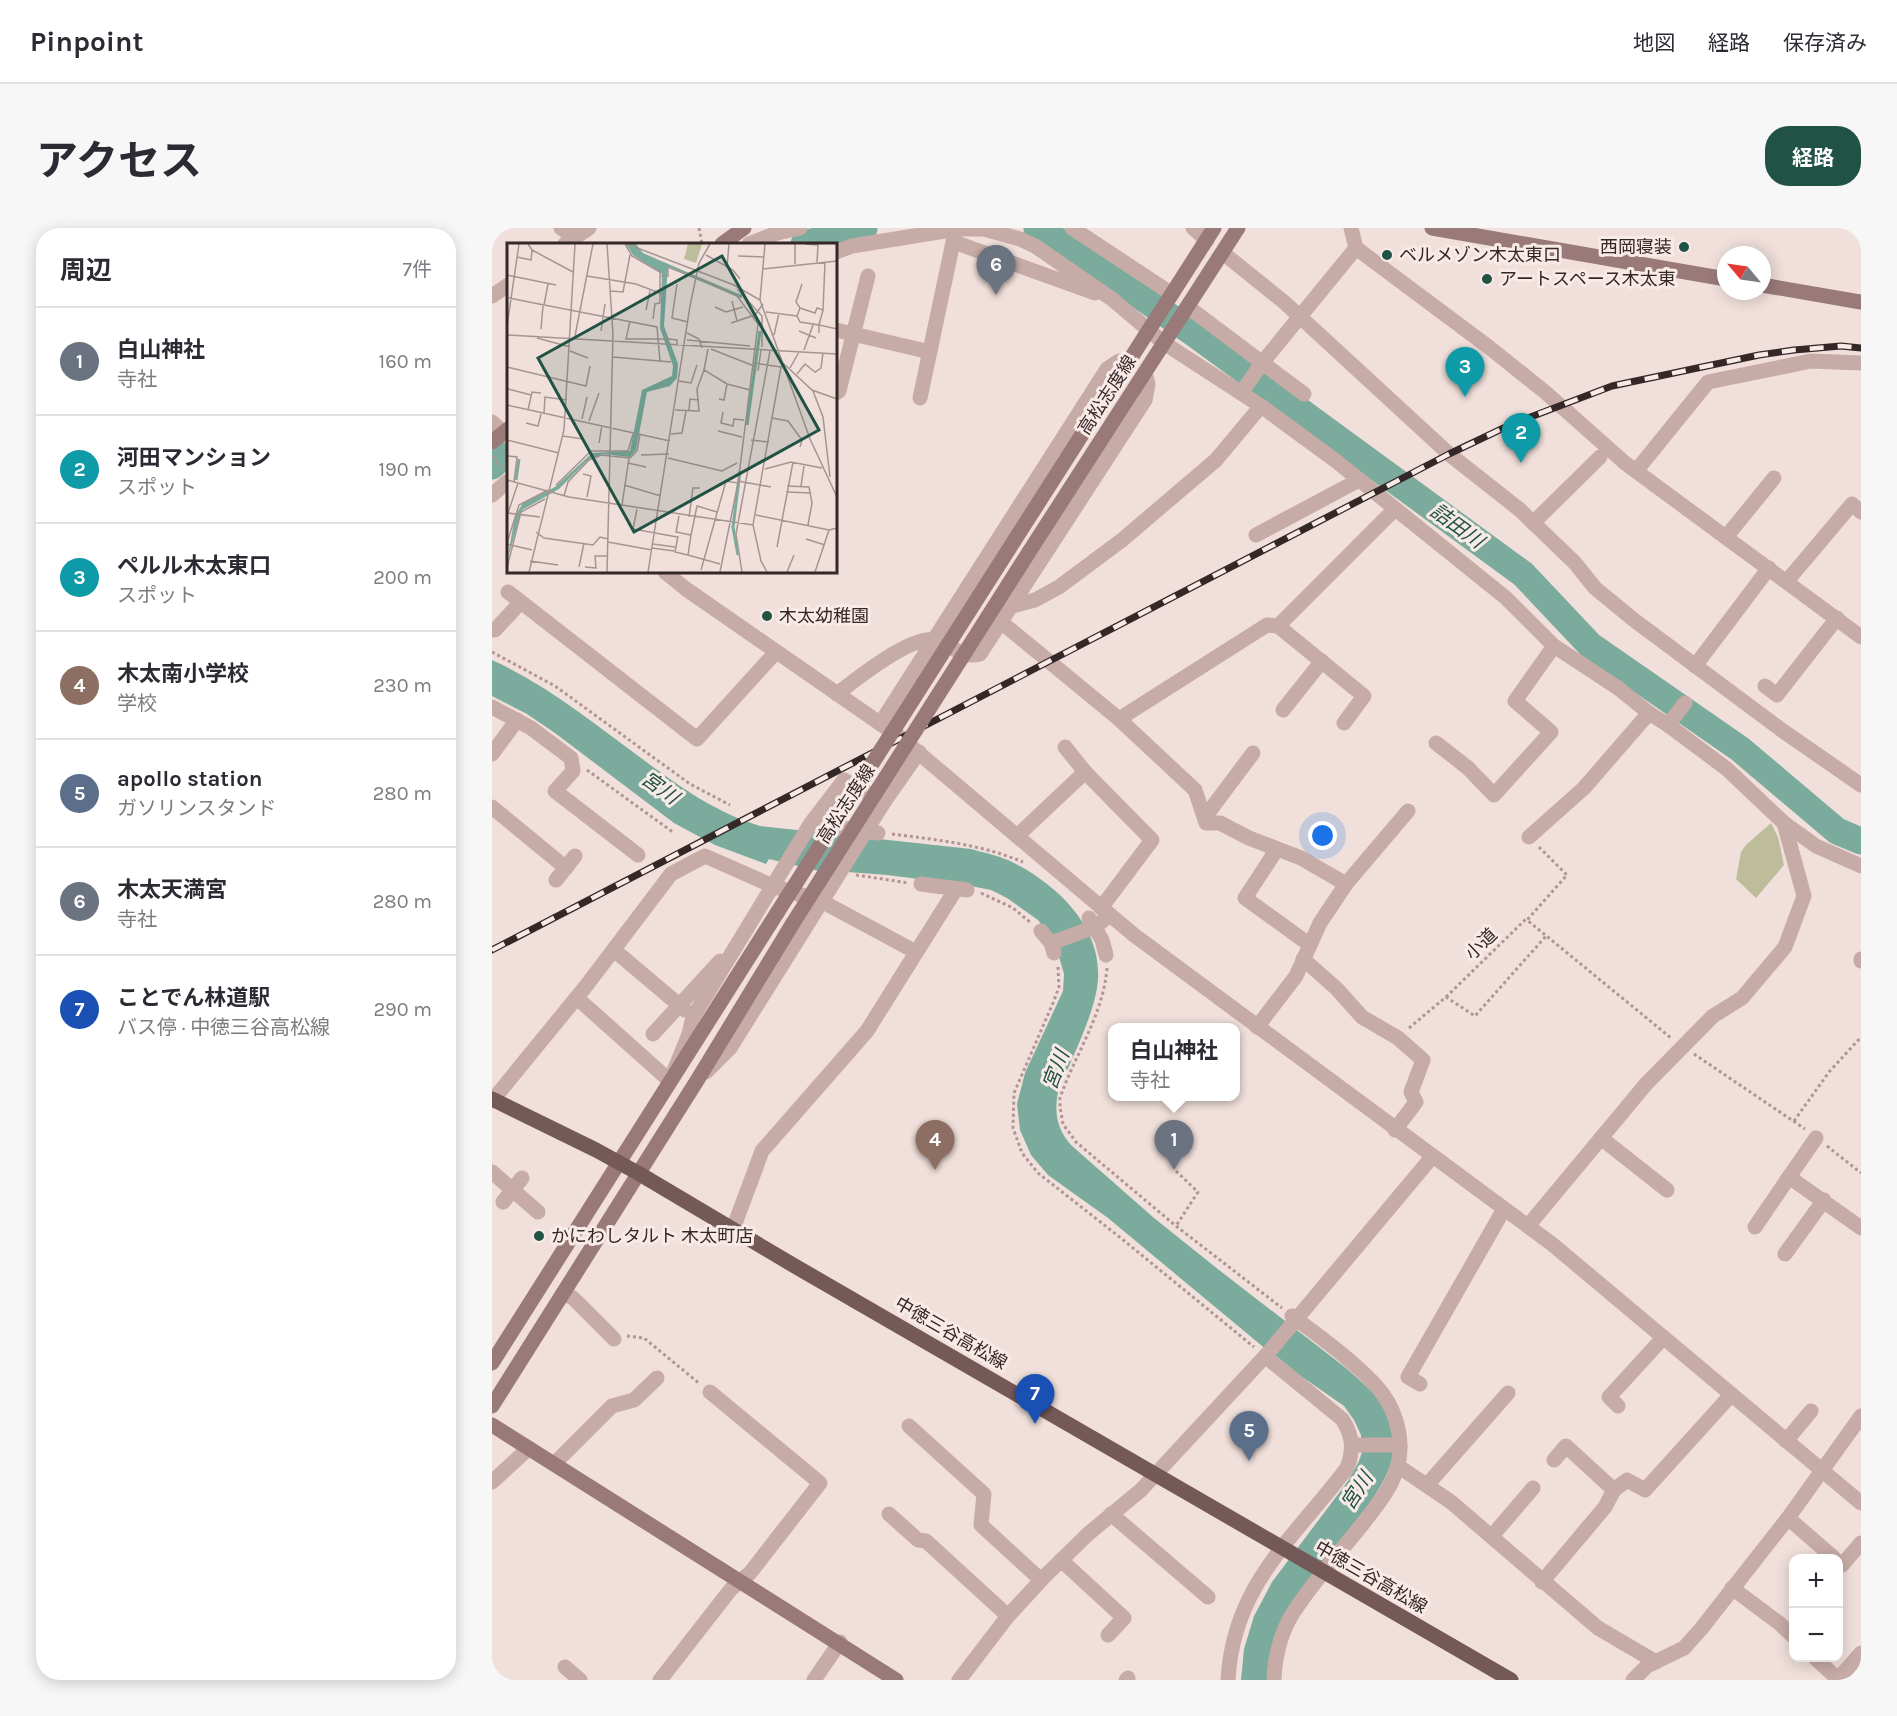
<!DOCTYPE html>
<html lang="ja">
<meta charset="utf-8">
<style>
:root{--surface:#fff;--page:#f7f7f7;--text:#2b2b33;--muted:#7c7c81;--line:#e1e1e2;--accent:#205245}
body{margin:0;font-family:Karla,"Noto Sans JP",sans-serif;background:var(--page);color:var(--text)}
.controls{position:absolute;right:18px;bottom:18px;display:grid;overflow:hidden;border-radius:12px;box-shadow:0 3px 15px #0003}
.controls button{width:54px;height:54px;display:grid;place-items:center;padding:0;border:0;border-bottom:2px solid var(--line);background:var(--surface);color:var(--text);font:30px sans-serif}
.compass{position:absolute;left:1225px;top:18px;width:54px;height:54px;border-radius:50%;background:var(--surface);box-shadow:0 3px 15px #0003;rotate:299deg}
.you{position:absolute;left:831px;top:608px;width:21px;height:21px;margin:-15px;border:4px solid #fff;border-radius:50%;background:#1a73e8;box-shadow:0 0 0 9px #1a73e833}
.badge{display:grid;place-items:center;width:39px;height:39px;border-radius:50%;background:var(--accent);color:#fff;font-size:20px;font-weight:700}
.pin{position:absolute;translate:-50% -50px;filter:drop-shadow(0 2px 3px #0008)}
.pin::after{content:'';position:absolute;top:32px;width:21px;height:18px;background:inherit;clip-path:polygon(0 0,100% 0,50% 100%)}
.popup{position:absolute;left:616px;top:795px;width:132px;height:78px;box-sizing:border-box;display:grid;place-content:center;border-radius:12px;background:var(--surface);filter:drop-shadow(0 2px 4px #0005);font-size:20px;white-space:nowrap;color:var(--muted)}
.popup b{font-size:22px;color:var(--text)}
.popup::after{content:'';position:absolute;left:50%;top:100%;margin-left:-12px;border:12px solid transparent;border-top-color:var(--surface)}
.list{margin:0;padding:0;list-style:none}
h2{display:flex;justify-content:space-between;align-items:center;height:78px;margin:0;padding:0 24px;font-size:26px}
h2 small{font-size:20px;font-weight:400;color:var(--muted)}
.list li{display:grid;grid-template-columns:39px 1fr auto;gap:18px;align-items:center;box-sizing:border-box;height:108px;padding:0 24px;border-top:2px solid var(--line)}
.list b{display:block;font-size:22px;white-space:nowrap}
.list p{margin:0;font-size:20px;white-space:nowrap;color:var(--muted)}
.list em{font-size:20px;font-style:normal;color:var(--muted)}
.map{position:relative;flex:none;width:1369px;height:1452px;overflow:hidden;border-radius:24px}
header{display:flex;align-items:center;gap:36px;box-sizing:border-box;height:84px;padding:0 30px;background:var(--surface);border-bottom:2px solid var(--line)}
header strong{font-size:28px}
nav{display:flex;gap:33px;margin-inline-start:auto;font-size:21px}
.intro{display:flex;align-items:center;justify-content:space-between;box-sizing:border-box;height:144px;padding:0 36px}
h1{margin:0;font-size:42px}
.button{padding:15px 27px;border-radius:24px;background:var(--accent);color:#fff;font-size:21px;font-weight:700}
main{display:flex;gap:36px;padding:0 36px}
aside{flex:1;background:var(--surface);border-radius:24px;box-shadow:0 3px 15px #0003}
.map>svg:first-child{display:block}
.green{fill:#bdbd9b}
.water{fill:#7bab9d}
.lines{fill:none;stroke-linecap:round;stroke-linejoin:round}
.river{stroke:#7bab9d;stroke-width:27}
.path{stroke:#b29592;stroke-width:3;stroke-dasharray:3 3;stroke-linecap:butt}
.street{stroke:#c7aba7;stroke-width:15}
.secondary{stroke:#9a7a79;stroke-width:15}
.primary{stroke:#755959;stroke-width:15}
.rail-casing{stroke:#342727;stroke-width:7}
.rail{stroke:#f8eae6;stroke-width:4.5;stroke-dasharray:14;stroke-linecap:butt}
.secondary-bridge{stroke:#9a7a79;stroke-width:15}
.poi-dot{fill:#205245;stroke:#f8eae6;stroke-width:2}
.labels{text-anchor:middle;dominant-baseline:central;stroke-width:6;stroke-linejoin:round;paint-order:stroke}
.poi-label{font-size:18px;fill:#342727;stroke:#f8eae6;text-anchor:start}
.street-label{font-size:18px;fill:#342727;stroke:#f8eae6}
.water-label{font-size:20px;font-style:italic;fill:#205245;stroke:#f8eae6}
.inset-river{fill:none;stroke:#7bab9d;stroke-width:3}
.inset-road{fill:none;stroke:#a59592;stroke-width:1.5}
.view{fill:#205245;fill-opacity:0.15;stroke:#205245;stroke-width:3}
.inset-edge{fill:none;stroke:#342727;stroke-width:3}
</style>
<header>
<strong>Pinpoint</strong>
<nav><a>地図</a><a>経路</a><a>保存済み</a></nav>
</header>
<div class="intro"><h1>アクセス</h1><a class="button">経路</a></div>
<main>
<aside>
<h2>周辺<small>7件</small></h2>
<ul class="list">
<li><span class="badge" style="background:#6b7280">1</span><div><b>白山神社</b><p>寺社</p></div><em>160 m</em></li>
<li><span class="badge" style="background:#0f9aa8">2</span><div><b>河田マンション</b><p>スポット</p></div><em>190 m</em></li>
<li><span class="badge" style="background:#0f9aa8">3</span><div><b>ペルル木太東口</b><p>スポット</p></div><em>200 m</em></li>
<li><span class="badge" style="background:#8d6e63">4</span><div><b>木太南小学校</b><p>学校</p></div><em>230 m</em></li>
<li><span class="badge" style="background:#5c6f8a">5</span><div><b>apollo station</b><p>ガソリンスタンド</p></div><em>280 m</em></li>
<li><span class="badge" style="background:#6b7280">6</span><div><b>木太天満宮</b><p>寺社</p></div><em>280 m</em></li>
<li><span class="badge" style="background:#1a4fb4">7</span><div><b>ことでん林道駅</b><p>バス停 · 中徳三谷高松線</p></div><em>290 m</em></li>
</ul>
</aside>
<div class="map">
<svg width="1369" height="1452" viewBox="0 0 1369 1452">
<rect width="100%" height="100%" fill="#f0dfda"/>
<!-- green -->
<path class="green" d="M 1279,595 L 1286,609 L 1292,637 L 1264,670 L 1244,651 L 1249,624 L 1254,617 Z"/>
<!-- water -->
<path class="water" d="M 0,432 C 55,457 101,495 149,530 C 187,558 222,584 268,598 L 479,621 C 493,625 509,628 522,635 C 569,659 614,704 605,760 C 600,791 578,834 566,864 C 562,885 565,901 579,917 L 662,990 L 727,1042 L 854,1140 C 864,1149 875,1158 884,1168 C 934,1232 867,1283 833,1332 C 826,1343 821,1357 815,1369 C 802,1397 789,1424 776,1452 L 749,1452 L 752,1421 L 762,1388 L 769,1375 L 780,1354 L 856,1253 L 867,1233 L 870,1224 L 869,1207 L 862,1192 L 852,1178 L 793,1137 L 616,990 L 556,947 L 539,927 L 528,902 L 525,876 L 533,845 L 571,763 L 572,746 L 563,715 L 546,692 L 515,670 L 499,662 L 474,657 L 395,647 L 343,643 L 331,644 L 277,631 L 274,636 L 223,617 L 182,595 L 63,505 L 35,486 L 0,468 Z"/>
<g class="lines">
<!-- river -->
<g class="river">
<path d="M 545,0 L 594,30 L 704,107 L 1031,346 L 1098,417 L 1248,521 L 1345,603 L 1369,613"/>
<path d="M 312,16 L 372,0"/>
<path d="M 0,238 L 16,223"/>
</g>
<!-- path -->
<g class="path">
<path d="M 207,0 L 210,16"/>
<path d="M 0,228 L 11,241"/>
<path d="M 0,424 L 63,458 L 198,556 L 238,577"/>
<path d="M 95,542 L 182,605"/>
<path d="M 400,606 C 445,612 488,616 531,634"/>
<path d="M 1047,619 L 1075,647 L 1035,692 L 1179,810"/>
<path d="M 364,647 L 417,655"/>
<path d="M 489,665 L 521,680 L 539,695"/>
<path d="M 566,739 L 567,759 L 561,775 L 522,865 L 521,900 L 530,925 L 546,945 L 630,1011 L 762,1119"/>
<path d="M 615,740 C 611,788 583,826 568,870 L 568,879 L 571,896 L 584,914 L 684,998 L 790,1080"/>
<path d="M 954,769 L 1034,691"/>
<path d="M 917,800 L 954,769 L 983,788 L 1054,708"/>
<path d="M 1202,826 L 1313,901"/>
<path d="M 1302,893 L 1337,844 L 1369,809"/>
<path d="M 1335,918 L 1369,945"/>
<path d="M 684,943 L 706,964 L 684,998"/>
<path d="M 135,1108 L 152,1110 L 208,1156"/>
</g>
<!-- street -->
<g class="street">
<path d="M 69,0 L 83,10"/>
<path d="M 580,0 L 680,66"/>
<path d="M 701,0 L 715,12"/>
<path d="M 859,0 L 864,20 L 998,120 L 1053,164 L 1133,235 L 1369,409"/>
<path d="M 462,14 L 603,65"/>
<path d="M 73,16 L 97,0"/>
<path d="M 257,16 L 285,5 L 308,0"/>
<path d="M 344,24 L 360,18 L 465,1 L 492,1 L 528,11 L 543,18 L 620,71 L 672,115 L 769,178 L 844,233 L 1014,370 L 1062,418 L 1126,460 L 1157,485 L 1176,497 L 1235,541 L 1292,595 L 1324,618 L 1369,638"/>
<path d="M 731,25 L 792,74 L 957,226 L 1028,282 L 1083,335 L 1103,360 L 1142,392 L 1291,503 L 1369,557"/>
<path d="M 0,68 L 16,57"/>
<path d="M 696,79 L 812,166"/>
<path d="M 344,102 L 438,124"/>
<path d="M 344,165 L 347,163 L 376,48"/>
<path d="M 749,165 L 770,135 L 864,20"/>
<path d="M 428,170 L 464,0"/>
<path d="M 0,194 L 16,209"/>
<path d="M 1144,243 L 1216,154 L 1319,133 L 1369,135"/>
<path d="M 0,267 L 16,253"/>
<path d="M 1041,295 L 1108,229"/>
<path d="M 764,307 L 867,252"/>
<path d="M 1234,309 L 1282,250"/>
<path d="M 173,344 L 194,361 L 409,510 L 642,707 L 1060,1016 L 1369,1275"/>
<path d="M 1295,353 L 1360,276 L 1369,284"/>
<path d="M 16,364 L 205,511 L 284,424"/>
<path d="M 520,378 L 543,372 L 567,359 L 630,312 L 724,232 L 769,178"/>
<path d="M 509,394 L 627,491 L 775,397 L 786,398 L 903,281"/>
<path d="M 786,398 L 872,468 L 852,495"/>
<path d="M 3,402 L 28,375"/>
<path d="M 1203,438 L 1277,340"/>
<path d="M 1273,458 L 1285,467 L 1345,390"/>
<path d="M 345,466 C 364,451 417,409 441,412 C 459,415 468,431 488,426 L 653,172 L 656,156 L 653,144"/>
<path d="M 0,479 L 39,500 L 79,530 L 81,543 L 63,563 L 146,627"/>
<path d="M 791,482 L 830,433"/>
<path d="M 627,491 L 703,562 L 714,595 L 728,595 L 757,610 L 809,630 L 854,656 L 828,695 L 804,748 L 765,799"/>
<path d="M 388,496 L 615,141 L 627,133 L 638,132"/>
<path d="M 1176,497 L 1193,475"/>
<path d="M 944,515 L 976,540 L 1002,567 L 1059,504 L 1023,473 L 1062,418"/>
<path d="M 573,519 L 593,544 L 660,612 L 609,680"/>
<path d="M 0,526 L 25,492"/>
<path d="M 0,579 L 74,640"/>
<path d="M 713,589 L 761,525"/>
<path d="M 328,597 L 386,605"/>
<path d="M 525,608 L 593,544"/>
<path d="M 1037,609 L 1092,560 L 1157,485"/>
<path d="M 785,621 L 753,670 L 818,717"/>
<path d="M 64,652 L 83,628"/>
<path d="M 429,656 L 475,662"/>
<path d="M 854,656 L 916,583"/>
<path d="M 597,690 L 610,712 L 614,727"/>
<path d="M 549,703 L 559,715 L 562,725"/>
<path d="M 559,715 L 603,699 L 618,687"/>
<path d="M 122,722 L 193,782"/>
<path d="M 811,731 L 845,761 L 870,789 L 906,810 L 931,832 L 919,864 L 924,874 L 903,902"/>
<path d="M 1369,731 L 1369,733"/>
<path d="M 85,770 L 178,853 L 197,806 L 201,789 L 319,595 L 352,552 L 392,574 L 427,524"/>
<path d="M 161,806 L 228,733"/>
<path d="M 214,844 L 238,820 L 392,574"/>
<path d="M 0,873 L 94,758 L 179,646 L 213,628 L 281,658 L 331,674 L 424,724"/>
<path d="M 1109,910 L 1175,962"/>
<path d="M 1324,910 L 1297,949 L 1369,1000"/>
<path d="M 0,944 L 46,984"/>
<path d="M 11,974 L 30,950"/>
<path d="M 1036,998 L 1154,856 L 1221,788 L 1250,770 L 1293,719 L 1312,668 L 1292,595"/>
<path d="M 1263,999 L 1297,949"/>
<path d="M 241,1001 L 270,923 L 375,803 L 464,661"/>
<path d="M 1293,1026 L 1332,972"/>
<path d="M 71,1065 L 81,1070 L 122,1111"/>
<path d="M 928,1156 L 916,1149 L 1012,981"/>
<path d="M 1126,1178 L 1117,1169 L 1171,1110"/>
<path d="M 417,1198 L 492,1266 L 489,1297 L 549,1352"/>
<path d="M 1294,1213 L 1319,1183"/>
<path d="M 860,1217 L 908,1217"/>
<path d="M 1062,1232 L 1074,1218 L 1122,1262"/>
<path d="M 62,1236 L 120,1178 L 142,1172 L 165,1150"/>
<path d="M 906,1238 L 959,1274 L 1106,1400 L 1164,1434"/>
<path d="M 0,1254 L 37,1220"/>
<path d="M 935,1257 L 1016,1165"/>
<path d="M 397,1286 L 426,1312 L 434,1313 L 516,1388"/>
<path d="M 619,1286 L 716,1369"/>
<path d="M 1296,1290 L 1342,1330"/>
<path d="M 1000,1308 L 1041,1260"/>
<path d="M 569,1332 L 632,1390 L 616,1407"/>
<path d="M 1350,1337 L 1369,1315"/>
<path d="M 1050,1354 L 1113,1279 L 1122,1262 L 1135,1252 L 1153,1262 L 1239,1167"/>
<path d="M 1240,1360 L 1287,1395 L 1302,1409"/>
<path d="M 1323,1430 L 1346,1451 L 1369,1425"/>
<path d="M 73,1439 L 88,1452"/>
<path d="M 168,1452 L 239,1361 L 258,1345 L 328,1255 L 218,1164"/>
<path d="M 322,1452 L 348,1414"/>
<path d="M 467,1452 L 516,1388 L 552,1349 L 596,1306 L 649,1262 L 776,1125 L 940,929"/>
<path d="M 634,1452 L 636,1450"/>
<path d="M 736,1452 C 741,1357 802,1310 855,1240 C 862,1222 861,1207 850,1191 L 773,1128"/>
<path d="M 782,1452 C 783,1426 790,1400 805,1379 C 825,1349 850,1322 873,1293 C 885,1277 898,1262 904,1243 C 913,1218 906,1186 890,1165 C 871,1140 826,1107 800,1088"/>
<path d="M 1141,1452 L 1155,1438 L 1192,1420 L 1209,1401 L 1296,1290 L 1369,1188"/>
</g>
<!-- secondary -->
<g class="secondary">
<path d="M 940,0 L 1234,51"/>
<path d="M 230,16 L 252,0"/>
<path d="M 1270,57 L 1369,74"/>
<path d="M 0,214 L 16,201"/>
<path d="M 522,313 L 722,0"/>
<path d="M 537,324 L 746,0"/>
<path d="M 0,1135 L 285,685"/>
<path d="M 0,1178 L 206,851 L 301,695"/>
<path d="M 0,1197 L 404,1452"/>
</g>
<!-- primary -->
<path class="primary" d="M 0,871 L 104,922 L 146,945 L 301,1037 L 1019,1452"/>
<defs>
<path id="rail" d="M 0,722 L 957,226 L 1020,196 L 1120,158 L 1267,127 L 1302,122 L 1349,118 L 1369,120"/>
</defs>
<!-- rail casing -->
<use href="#rail" class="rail-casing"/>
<!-- rail -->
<use href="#rail" class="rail"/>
<!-- secondary-bridge -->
<g class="secondary-bridge">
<path d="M 285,685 L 522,313"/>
<path d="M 301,695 L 537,324"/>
</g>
</g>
<!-- markers -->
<g class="poi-dot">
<circle cx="1192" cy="19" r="6"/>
<circle cx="895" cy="27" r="6"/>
<circle cx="995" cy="51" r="6"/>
<circle cx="275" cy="388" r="6"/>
<circle cx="47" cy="1008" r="6"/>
</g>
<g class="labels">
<!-- poi labels -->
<g class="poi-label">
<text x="1180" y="19" text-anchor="end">西岡寝装</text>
<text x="907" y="27">ベルメゾン木太東口</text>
<text x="1007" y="51">アートスペース木太東</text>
<text x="287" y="388">木太幼稚園</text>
<text x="59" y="1008">かにわしタルト 木太町店</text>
</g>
<!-- street labels -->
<g class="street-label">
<text transform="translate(615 167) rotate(-57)">高松志度線</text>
<text transform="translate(354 576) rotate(-57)">高松志度線</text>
<text transform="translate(989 716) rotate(-44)">小道</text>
<text transform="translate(459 1105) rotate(30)">中徳三谷高松線</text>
<text transform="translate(879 1349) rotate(30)">中徳三谷高松線</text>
</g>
<!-- water labels -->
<g class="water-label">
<text transform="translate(965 298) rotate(36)">詰田川</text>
<text transform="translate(168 560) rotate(36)">宮川</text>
<text transform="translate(564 842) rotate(-69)">宮川</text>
<text transform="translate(865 1263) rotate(-57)">宮川</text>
</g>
</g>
<!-- overview -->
<g transform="translate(15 15)">
<rect width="330" height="330" fill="#f0dfda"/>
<path d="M 181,1 L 195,1 L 189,20 L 177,16 Z" fill="#bdbd9b"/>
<path d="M 119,1 L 129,1 L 136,10 L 161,21 L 157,83 L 171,121 L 170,135 L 163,143 L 140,149 L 129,207 L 123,214 L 95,211 L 80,218 L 52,246 L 15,267 L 0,318 L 8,273 L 16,260 L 48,244 L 85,210 L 123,208 L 135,147 L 165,133 L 166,123 L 153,85 L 155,31 L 126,12 Z" fill="#7bab9d"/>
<path class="inset-river" d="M 157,21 L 235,54M 240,182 L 253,88M 9,237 L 12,216M 231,312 L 226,284 L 233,228"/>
<path class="inset-road" d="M 21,1 L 25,7 L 66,29M 118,1 L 125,13 L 153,29 L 153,60 L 148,61 L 146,76M 120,1 L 227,42 L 253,57 L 303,196 L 330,254M 298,1 L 311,2 L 310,19M 199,12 L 226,27 L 233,36M 231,13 L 257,14M 10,14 L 24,17 L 25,7M 288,21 L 288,1M 220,24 L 222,1M 256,26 L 330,18M 0,32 L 49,42M 80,33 L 129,41 L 155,51M 154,33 L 161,33 L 161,24 L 189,35M 189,34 L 230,53 L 251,81 L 231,240M 41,41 L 37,62 L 150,84 L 153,118M 170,41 L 165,75 L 181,79M 230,46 L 255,73 L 255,104M 103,48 L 116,49 L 123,12M 2,55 L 37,62M 253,57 L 258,1M 225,58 L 230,78M 208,64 L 219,69 L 236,64M 293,65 L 289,59 L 295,41M 139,67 L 143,48M 316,67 L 312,82 L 330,86M 259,69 L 290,73 L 293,65 L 308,70 L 310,65 L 316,67 L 318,19M 290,73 L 293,79 L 312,82 L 312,90M 123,78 L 119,96 L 162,96 L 170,97 L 170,102M 224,80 L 248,72 L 256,61M 0,83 L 12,1M 34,86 L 36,63M 94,88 L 98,61M 292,88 L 309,95M 180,90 L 192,96 L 195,105M 0,92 L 330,111M 267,92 L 272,70M 68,93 L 86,1M 30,95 L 63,104M 180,97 L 243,103M 201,106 L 197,127 L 220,141 L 243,147M 204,106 L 247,123M 297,107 L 306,82M 63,108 L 81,115M 106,114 L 164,119M 247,120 L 274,124M 0,124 L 79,143 L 83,123M 283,125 L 292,109M 251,128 L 254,107M 290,131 L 298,121 L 308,129 L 314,125 L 316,110M 172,138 L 184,140 L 190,122M 1,146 L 24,152M 306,148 L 316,174 L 323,234M 212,156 L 217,157 L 220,141M 0,162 L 163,198M 21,167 L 25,149 L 34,150M 168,167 L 192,168 L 190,146 L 197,127M 182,167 L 183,156 L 192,157M 216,169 L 214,180 L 226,183 L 227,176 L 237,177M 37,171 L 38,154 L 60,157M 265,175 L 281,178 L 295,197 L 293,204M 75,176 L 80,154M 82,178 L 92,150M 19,180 L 31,183 L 34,171M 211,188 L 235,194M 164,191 L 175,190 L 179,168M 56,193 L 76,196M 0,197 L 52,210M 244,197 L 262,199M 92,200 L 95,182M 134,212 L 162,211M 0,213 L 10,214 L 7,239M 161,215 L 215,228 L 230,220M 121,220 L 139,224M 258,226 L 284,219 L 315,225M 76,231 L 84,233 L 80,254M 0,237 L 62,254 L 246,282M 231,238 L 264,244M 49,242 L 84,208 L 121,208 L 126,191M 117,242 L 154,253M 280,243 L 302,244 L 305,260 L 301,282M 294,243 L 297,223M 279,249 L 304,250M 57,253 L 61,239 L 82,217 L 94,212 L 123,215 L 130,208 L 133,191M 115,262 L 122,215M 130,266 L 126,286 L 170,294M 0,270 L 33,274M 1,270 L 11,240M 249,272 L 322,287 L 330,285M 172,273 L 169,289 L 184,292 L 190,263 L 210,269M 182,274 L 186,245 L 193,245M 29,289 L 37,295 L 86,302 L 93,294 L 101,296M 171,293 L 168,309 L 181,312 L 184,292M 299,296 L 318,302M 101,299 L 145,307M 0,300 L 12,262 L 41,247M 0,301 L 25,307M 146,301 L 168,304M 270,304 L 286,219M 145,305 L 167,308M 181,312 L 213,321M 23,318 L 51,322M 72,324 L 77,300M 78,324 L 89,325 L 88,313 L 100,313M 0,325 L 14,269 L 38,256M 194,327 L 219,238 L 231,240 L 213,329M 22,329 L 57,187 L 68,1M 100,329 L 106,91 L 100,1M 141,329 L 183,63 L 192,20 L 203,1M 235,329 L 229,291 L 263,108M 260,329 L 254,318 L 246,282 L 274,124 L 277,121 L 305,147 L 330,156M 280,329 L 287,312M 308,329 L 322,287"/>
<path class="view" d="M 215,13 L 312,187 L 127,289 L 31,115 Z"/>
<rect width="330" height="330" class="inset-edge"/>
</g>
</svg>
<div class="controls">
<button>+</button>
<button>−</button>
</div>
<svg class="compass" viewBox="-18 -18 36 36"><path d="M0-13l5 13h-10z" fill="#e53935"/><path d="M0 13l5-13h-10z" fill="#7c7c81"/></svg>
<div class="you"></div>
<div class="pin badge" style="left:682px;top:942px;background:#6b7280">1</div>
<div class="popup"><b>白山神社</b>寺社</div>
<div class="pin badge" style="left:1029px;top:235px;background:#0f9aa8">2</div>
<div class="pin badge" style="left:973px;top:169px;background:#0f9aa8">3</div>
<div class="pin badge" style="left:443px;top:942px;background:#8d6e63">4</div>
<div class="pin badge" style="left:757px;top:1233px;background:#5c6f8a">5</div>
<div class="pin badge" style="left:504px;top:67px;background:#6b7280">6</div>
<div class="pin badge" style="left:543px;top:1196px;background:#1a4fb4">7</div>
</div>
</main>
